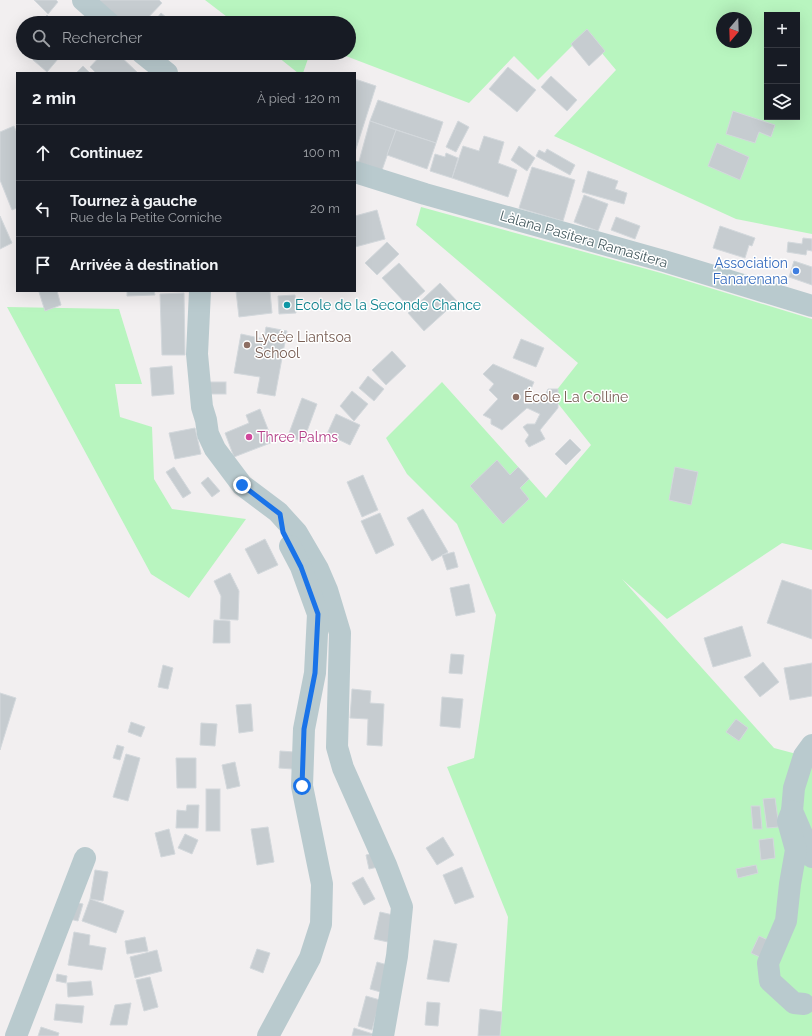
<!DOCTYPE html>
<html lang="fr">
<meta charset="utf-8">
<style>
:root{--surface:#171b24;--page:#242831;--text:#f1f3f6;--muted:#9ea1a6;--line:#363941}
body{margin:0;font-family:Raleway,sans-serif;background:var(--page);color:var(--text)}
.controls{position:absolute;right:12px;top:12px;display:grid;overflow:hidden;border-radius:0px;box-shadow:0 4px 16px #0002}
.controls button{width:36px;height:36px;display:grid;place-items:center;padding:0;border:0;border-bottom:1px solid var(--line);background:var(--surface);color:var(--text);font:20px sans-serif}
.compass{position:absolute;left:716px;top:12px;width:36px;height:36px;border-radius:50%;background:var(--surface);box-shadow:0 4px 16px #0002;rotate:199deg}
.stop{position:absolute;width:12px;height:12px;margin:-9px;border:3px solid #1a73e8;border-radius:50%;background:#fff}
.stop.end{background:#1a73e8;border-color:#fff;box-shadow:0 1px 4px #0008}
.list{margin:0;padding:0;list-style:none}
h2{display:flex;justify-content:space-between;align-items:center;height:52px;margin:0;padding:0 16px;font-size:17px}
h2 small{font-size:13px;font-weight:400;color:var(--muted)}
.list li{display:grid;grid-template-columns:26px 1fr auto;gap:12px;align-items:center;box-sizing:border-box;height:56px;padding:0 16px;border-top:1px solid var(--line)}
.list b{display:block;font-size:15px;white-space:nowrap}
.list p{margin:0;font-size:13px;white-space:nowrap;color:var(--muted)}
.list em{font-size:13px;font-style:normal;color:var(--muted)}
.icon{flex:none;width:22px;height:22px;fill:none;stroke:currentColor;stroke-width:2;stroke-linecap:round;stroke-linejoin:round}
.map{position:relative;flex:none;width:812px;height:1036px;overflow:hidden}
.search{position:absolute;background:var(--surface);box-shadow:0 4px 16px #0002;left:16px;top:16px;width:340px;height:44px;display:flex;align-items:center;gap:10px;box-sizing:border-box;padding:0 14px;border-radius:22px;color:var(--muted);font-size:15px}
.panel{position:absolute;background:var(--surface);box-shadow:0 4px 16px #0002;left:16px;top:72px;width:340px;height:220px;border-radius:0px}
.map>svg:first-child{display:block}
.green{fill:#b8f5bf;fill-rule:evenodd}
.building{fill:#c6ccd0;stroke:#d3d8dc}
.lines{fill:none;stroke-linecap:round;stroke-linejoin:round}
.minor{stroke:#b9cace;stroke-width:22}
.route{stroke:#1a73e8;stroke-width:5}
.shop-dot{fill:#3f7fe0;stroke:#fff;stroke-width:1.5}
.culture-dot{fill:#0f9aa8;stroke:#fff;stroke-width:1.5}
.education-dot{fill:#8d6e63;stroke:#fff;stroke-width:1.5}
.hotel-dot{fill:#d1479c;stroke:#fff;stroke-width:1.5}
.labels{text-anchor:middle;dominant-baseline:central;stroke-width:3;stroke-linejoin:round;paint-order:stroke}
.street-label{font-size:14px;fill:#455a5f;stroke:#fff}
.shop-label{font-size:14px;fill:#366cbe;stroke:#fff;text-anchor:end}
.culture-label{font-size:14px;fill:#0d838f;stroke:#fff;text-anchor:start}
.education-label{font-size:14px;fill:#785e54;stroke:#fff;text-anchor:start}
.hotel-label{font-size:14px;fill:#b23c85;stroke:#fff;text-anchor:start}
</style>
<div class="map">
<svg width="812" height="1036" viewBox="0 0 812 1036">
<rect width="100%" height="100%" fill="#f2eff0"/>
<!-- green -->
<g class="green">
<path d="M 205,0 L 812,0 L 812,234 L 736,219 L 554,136 L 616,70 L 585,33 L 538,80 L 514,56 L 469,103 L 338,53 L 349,53 L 349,23 L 235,23 ZM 767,15 L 797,15 L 797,117 L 767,117 ZM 722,18 L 746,18 L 746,42 L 722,42 Z"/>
<path d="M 273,53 L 310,53 L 303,73 L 298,73 Z"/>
<path d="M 421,207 L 661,273 L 812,319 L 812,550 L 782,543 L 667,619 L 622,579 L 774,748 L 804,756 L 812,745 L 812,1036 L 500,1036 L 508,917 L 447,767 L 474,758 L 496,615 L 457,524 L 407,474 L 386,438 L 442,382 L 546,498 L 591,445 L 552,396 L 578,363 L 416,225 Z"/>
<path d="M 7,307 L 119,309 L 142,384 L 115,384 L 120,417 L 152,427 L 154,479 L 172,509 L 246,519 L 189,598 L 151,574 Z"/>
</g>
<!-- building -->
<g class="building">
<path d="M 34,0 L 56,0 L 58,2 L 48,14 Z"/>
<path d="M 91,0 L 159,0 L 162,3 L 143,23 L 117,23 Z"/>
<path d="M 161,13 L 173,23 L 153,23 Z"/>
<path d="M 47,15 L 55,23 L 40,23 Z"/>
<path d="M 587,29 L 605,51 L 589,66 L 571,44 Z"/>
<path d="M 23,41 L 23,51 L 18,47 Z"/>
<path d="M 25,53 L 63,53 L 47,72 Z"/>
<path d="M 103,53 L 117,53 L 138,73 L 96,73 L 90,67 Z"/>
<path d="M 158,53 L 173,53 L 167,61 Z"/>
<path d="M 83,66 L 90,73 L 76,73 Z"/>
<path d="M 508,67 L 536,90 L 517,112 L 489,89 Z"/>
<path d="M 551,76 L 577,100 L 567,111 L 541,87 Z"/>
<path d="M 355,79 L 376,86 L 355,152 Z"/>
<path d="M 378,100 L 443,122 L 436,143 L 370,121 Z"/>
<path d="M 733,111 L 775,125 L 771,137 L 759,132 L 755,143 L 726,134 Z"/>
<path d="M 370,121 L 396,130 L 381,173 L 358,165 Z"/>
<path d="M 458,121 L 469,127 L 456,152 L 446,147 Z"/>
<path d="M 14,126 L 17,133 L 17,208 L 12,210 L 0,180 L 0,132 Z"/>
<path d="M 396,130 L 436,143 L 427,169 L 387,155 Z"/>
<path d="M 484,136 L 504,142 L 498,163 L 517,170 L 508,197 L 452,178 L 463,146 L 479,151 Z"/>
<path d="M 717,143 L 749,157 L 740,180 L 708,166 Z"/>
<path d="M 519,146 L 535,158 L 527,171 L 511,160 Z"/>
<path d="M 547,149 L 575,165 L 570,175 L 536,156 L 539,150 L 545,153 Z"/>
<path d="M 446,153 L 458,158 L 452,178 L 430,171 L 435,154 L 445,157 Z"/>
<path d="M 532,167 L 575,180 L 563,221 L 519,208 Z"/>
<path d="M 588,171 L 618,181 L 615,189 L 627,193 L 624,204 L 582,192 Z"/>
<path d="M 584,195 L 608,204 L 598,231 L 574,222 Z"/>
<path d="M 377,210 L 385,239 L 355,247 L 355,216 Z"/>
<path d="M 0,216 L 12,243 L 0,249 Z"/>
<path d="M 616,217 L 640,226 L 635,239 L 611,230 Z"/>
<path d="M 720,226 L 755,238 L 752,246 L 749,245 L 745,258 L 713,248 Z"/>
<path d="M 803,238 L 812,239 L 812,251 L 807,250 L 806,255 L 787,252 L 788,242 L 802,244 Z"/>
<path d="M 387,242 L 399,254 L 377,275 L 365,263 Z"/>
<path d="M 794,261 L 812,267 L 812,285 L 789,277 Z"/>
<path d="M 399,263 L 425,291 L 408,306 L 382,278 Z"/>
<path d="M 440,283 L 457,301 L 424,331 L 408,313 Z"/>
<path d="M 43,291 L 57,291 L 61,305 L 45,311 L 39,292 Z"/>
<path d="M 127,291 L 154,291 L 155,295 L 127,296 Z"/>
<path d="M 236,291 L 270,291 L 272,313 L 239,317 Z"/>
<path d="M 184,293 L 185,355 L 162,355 L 160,294 Z"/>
<path d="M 295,295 L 296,313 L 279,314 L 278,296 Z"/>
<path d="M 266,327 L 287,331 L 275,396 L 257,393 L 260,377 L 234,373 L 241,334 L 264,339 Z"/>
<path d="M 521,339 L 544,348 L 536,367 L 513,358 Z"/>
<path d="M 392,351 L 406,366 L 386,385 L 372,370 Z"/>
<path d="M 493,364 L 534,382 L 528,396 L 542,402 L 548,389 L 558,389 L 558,408 L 540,430 L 545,439 L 529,447 L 525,441 L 529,435 L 523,427 L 527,424 L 535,424 L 540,414 L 527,408 L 502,430 L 491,424 L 491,419 L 483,415 L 498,399 L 489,390 L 494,384 L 483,374 Z"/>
<path d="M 172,366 L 174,394 L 152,396 L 150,368 Z"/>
<path d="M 368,376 L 384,389 L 374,401 L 359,388 Z"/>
<rect x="208" y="382" width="18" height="12"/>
<path d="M 352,391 L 368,404 L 354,421 L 340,406 Z"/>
<path d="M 302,398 L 317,404 L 303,442 L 288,436 Z"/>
<path d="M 260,409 L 273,442 L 234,457 L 225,433 L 249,423 L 246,415 Z"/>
<path d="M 336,414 L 360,425 L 350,445 L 327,434 Z"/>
<path d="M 195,428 L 201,454 L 175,459 L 169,433 Z"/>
<path d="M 570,439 L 581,450 L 566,465 L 555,454 Z"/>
<path d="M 497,460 L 510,475 L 518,467 L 529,479 L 520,488 L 529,499 L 503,524 L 470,486 Z"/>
<path d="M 174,467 L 191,493 L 183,498 L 166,472 Z"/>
<path d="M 675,467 L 698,472 L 691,505 L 669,500 Z"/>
<path d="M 363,475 L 378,510 L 362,517 L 347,482 Z"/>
<path d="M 208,477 L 220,491 L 212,497 L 201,483 Z"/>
<path d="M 423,509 L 448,552 L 432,561 L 407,518 Z"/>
<path d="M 380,513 L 394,545 L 376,554 L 361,521 Z"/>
<path d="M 265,539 L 278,565 L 258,574 L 245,549 Z"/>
<path d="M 454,552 L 458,567 L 447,570 L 442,555 Z"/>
<path d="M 230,573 L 239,591 L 238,620 L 220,619 L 221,596 L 214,581 Z"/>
<path d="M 782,580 L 812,590 L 812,639 L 767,623 Z"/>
<path d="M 469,584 L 475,612 L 456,616 L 450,588 Z"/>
<path d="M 214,620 L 230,621 L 230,643 L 213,643 Z"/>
<path d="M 742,626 L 751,656 L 713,667 L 704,638 Z"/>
<path d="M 451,654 L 464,655 L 462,674 L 449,673 Z"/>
<path d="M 763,662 L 779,682 L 760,697 L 744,677 Z"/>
<path d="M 812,663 L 812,696 L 790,700 L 784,668 Z"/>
<path d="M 163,665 L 173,668 L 168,689 L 158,687 Z"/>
<path d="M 352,689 L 371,691 L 370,703 L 384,704 L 382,746 L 367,745 L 368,719 L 350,718 Z"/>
<path d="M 0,693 L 16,698 L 0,750 Z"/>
<path d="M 442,697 L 463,699 L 460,728 L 440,726 Z"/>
<path d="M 251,704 L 253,731 L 239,733 L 236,705 Z"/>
<path d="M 736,719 L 748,728 L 739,741 L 726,732 Z"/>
<path d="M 131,722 L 145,727 L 141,737 L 128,732 Z"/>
<path d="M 201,723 L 217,724 L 215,746 L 200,745 Z"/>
<path d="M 117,745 L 124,747 L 120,760 L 113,758 Z"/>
<path d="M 280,751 L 294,752 L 293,769 L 279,768 Z"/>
<path d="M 126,754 L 140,758 L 128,801 L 113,797 Z"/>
<path d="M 176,758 L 196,758 L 196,788 L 177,788 Z"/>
<path d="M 235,762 L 240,786 L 227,789 L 222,765 Z"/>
<rect x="206" y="789" width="14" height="42"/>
<path d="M 775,798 L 779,827 L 767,828 L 763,799 Z"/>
<path d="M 187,805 L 199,805 L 198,828 L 176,828 L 177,810 L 186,811 Z"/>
<path d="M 751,806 L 760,806 L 762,829 L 753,829 Z"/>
<path d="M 268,827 L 274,862 L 257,865 L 251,829 Z"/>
<path d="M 169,829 L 175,854 L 161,857 L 155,833 Z"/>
<path d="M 185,834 L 198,840 L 192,854 L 178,848 Z"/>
<path d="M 443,837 L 454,855 L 437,865 L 426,848 Z"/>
<path d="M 773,838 L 775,858 L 761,860 L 759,840 Z"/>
<path d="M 375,853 L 378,867 L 369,869 L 366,855 Z"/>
<path d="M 756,865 L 758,873 L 738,878 L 736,869 Z"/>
<path d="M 462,867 L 474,897 L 455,904 L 443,875 Z"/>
<path d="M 95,870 L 108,872 L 103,901 L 90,899 Z"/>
<path d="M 363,877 L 375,899 L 364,905 L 352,883 Z"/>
<path d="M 90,899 L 124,911 L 116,933 L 82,921 Z"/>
<path d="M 73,902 L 83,904 L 78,921 L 69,919 Z"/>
<path d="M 380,912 L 393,915 L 388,942 L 374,939 Z"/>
<path d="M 74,932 L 90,935 L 89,945 L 106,948 L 102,970 L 68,965 Z"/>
<path d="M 759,936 L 770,941 L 762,958 L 751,953 Z"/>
<path d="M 145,937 L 148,951 L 127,954 L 125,941 Z"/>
<path d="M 434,940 L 457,944 L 449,982 L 427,979 Z"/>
<path d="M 257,949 L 270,953 L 263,973 L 250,968 Z"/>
<path d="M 157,950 L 162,971 L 135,978 L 130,957 Z"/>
<path d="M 377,962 L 391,966 L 384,993 L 370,989 Z"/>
<path d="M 57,974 L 67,976 L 66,983 L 56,981 Z"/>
<path d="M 150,977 L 158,1007 L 144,1011 L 136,980 Z"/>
<path d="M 91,981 L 93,995 L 68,997 L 67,983 Z"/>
<path d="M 366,996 L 380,1000 L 372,1030 L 358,1026 Z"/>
<path d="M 427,1002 L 440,1003 L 438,1026 L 425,1025 Z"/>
<path d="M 131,1003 L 127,1025 L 110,1025 L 115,1005 Z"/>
<path d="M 56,1004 L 84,1006 L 82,1023 L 54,1020 Z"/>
<path d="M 480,1009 L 502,1012 L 500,1036 L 478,1036 Z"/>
<path d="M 41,1027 L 59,1033 L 58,1036 L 38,1036 Z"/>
<path d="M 354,1028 L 373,1034 L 372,1036 L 352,1036 Z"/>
</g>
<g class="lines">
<!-- minor -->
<g class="minor">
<path d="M 83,0 L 109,23"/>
<path d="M 142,53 L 167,73"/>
<path d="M 355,172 L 425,194 L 664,261 L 812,306"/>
<path d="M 200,291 L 197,354 L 202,407 L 206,420 L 208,434 L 215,449 L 242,485 L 278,512 L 297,533 L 318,569 L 327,590 L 340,633 L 337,747 L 343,768 L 386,865 L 402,907 L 397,956 L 383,1036"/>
<path d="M 812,745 L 804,756 L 794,788 L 792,811 L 812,857"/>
<path d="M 792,811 L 788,821 L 796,850 L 790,884 L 786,921 L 768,963 L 770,981 L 794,1003 L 804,1004"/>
<path d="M 16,1036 L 85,858"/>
<path d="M 268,1036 L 310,958 L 321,924 L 322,884 L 302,786 L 304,729 L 315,673 L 318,614 L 301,567 L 290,546"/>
</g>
</g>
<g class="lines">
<!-- route -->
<path class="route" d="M 242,485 L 280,514 L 283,532 L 301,567 L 318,614 L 315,673 L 304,729 L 302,786"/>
</g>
<!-- markers -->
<circle class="shop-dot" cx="796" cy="271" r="4"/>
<circle class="culture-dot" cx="287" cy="305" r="4"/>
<g class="education-dot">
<circle cx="247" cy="345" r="4"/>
<circle cx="516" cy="397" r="4"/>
</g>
<circle class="hotel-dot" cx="249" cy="437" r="4"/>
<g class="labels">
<!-- street labels -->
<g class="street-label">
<text transform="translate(584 239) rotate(16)">Làlana Pasitera Ramasitera</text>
</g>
<!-- shop labels -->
<g class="shop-label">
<text x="788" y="263">Association<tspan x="788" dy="16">Fanarenana</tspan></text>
</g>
<!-- culture labels -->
<g class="culture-label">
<text x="295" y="305">Ecole de la Seconde Chance</text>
</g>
<!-- education labels -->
<g class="education-label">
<text x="255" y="337">Lycée Liantsoa<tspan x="255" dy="16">School</tspan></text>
<text x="524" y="397">École La Colline</text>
</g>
<!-- hotel labels -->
<g class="hotel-label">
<text x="257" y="437">Three Palms</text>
</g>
</g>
</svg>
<div class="controls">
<button>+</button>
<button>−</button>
<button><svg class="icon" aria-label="layers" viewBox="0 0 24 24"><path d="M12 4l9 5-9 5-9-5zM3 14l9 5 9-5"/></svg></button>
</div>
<svg class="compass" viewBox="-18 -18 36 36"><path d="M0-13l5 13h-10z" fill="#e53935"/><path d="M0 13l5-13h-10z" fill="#9ea1a6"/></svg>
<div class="stop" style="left:302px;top:786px"></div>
<div class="stop end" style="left:242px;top:485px"></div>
<div class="search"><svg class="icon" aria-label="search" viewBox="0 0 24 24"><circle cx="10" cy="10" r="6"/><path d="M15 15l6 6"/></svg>Rechercher</div>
<section class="panel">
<h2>2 min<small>À pied · 120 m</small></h2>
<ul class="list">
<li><svg class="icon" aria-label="ahead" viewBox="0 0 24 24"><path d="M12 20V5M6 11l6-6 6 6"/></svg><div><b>Continuez</b></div><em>100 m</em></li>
<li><svg class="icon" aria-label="left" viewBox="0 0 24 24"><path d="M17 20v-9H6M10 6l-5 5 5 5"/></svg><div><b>Tournez à gauche</b><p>Rue de la Petite Corniche</p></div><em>20 m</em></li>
<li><svg class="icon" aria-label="arrive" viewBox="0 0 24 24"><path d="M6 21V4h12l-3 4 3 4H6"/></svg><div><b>Arrivée à destination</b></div></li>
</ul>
</section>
</div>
